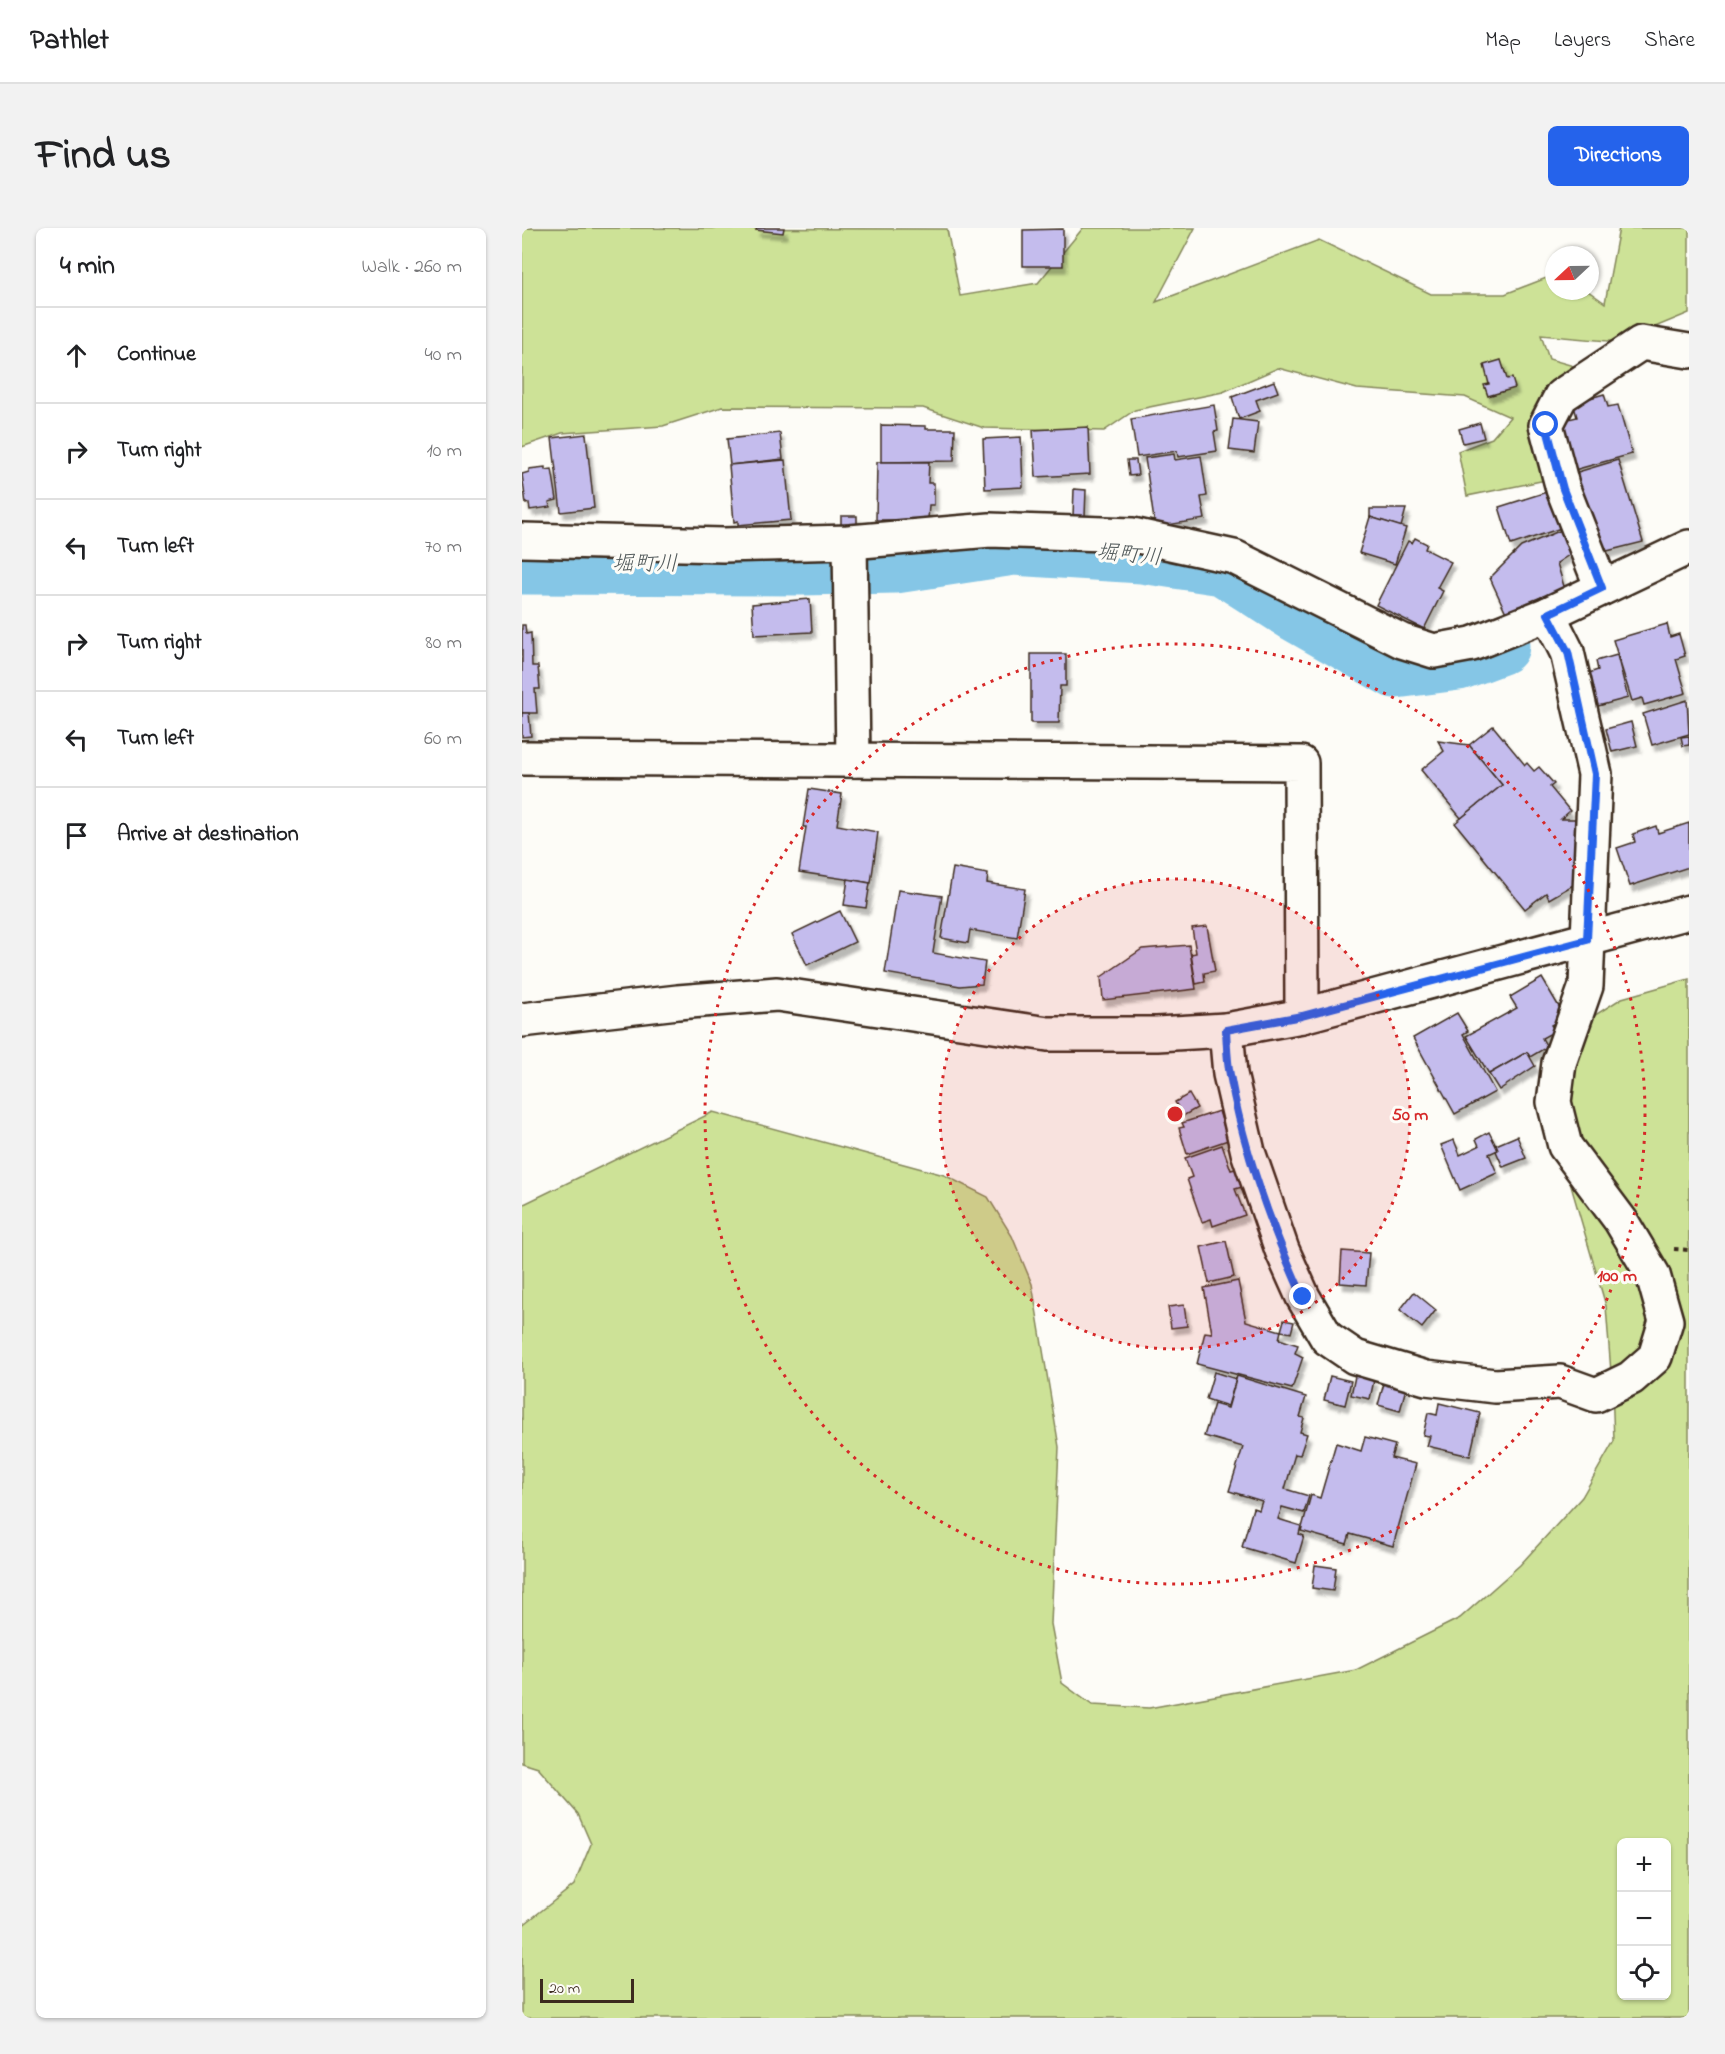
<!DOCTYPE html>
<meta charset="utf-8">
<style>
:root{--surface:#fff;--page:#f2f2f2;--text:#202124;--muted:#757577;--line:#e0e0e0;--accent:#2563eb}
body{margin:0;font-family:"Indie Flower","Klee One",sans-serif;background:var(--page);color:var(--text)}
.controls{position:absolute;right:18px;bottom:18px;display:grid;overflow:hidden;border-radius:9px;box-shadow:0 2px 4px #0004}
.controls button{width:54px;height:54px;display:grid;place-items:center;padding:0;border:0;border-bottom:2px solid var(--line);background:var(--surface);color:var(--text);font:30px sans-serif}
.compass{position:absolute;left:1023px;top:18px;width:54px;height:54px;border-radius:50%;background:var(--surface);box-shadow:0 2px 4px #0004;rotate:248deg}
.scale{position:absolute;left:18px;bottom:15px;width:94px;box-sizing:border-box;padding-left:6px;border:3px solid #3b2a1e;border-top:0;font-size:16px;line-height:21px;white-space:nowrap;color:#3b2a1e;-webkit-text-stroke:4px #fdfcf7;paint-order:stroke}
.stop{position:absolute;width:18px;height:18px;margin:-14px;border:4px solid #2563eb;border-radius:50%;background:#fff}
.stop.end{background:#2563eb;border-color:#fff;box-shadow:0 2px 6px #0008}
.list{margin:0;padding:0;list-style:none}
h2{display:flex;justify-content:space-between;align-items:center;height:78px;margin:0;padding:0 24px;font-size:26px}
h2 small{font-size:20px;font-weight:400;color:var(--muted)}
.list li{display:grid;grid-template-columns:39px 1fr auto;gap:18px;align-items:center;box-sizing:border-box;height:96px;padding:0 24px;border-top:2px solid var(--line)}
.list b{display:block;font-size:22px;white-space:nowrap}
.list em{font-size:20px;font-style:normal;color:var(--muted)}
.icon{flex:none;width:33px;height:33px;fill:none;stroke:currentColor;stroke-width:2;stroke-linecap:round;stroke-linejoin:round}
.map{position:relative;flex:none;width:1167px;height:1790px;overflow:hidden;border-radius:9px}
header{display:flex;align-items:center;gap:36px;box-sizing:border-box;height:84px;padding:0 30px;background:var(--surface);border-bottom:2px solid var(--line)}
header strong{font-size:28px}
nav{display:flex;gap:33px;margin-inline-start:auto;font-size:21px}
.intro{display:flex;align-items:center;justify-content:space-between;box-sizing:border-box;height:144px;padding:0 36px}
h1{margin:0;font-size:42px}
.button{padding:15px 27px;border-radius:9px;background:var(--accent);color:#fff;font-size:21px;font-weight:700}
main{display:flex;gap:36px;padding:0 36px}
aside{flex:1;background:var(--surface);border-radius:9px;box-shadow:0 2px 4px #0004}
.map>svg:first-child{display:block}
.green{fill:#cde297;stroke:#84865a;stroke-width:1.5;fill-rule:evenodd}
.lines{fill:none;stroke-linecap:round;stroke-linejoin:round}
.river{stroke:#85c6e6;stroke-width:57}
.building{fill:#c4bced;stroke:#3b2a1e;stroke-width:1.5;filter:url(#shadow)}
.minor-casing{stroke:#3b2a1e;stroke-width:38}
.tertiary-casing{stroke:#3b2a1e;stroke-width:38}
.path{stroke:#3b2a1e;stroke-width:4;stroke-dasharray:4.5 4.5;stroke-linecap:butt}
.minor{stroke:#fdfcf7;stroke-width:33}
.tertiary{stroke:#fdfcf7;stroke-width:33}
.route{stroke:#2563eb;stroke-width:8}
.ring{fill:none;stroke:#d62828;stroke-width:3;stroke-dasharray:3 6}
.labels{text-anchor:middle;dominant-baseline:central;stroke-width:6;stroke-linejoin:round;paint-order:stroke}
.water-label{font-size:22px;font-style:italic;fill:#51595a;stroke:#fdfcf7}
.centre{fill:#d62828;stroke:#fdfcf7;stroke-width:3}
.ring-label{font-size:18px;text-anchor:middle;font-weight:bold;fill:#d62828;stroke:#fdfcf7;stroke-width:6;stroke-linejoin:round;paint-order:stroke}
</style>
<header>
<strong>Pathlet</strong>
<nav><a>Map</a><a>Layers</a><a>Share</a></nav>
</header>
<div class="intro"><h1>Find us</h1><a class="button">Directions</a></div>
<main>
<aside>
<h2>4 min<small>Walk · 260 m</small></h2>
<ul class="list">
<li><svg class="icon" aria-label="ahead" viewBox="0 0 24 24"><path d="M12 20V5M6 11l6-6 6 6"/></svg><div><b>Continue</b></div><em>40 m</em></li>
<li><svg class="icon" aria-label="right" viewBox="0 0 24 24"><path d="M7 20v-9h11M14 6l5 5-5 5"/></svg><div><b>Turn right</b></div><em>10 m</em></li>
<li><svg class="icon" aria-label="left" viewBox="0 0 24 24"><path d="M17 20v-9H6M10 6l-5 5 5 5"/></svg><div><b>Turn left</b></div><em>70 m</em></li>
<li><svg class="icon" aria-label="right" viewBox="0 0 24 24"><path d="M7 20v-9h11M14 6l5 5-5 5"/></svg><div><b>Turn right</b></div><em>80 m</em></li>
<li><svg class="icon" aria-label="left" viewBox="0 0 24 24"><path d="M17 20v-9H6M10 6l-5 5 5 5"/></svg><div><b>Turn left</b></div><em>60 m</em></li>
<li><svg class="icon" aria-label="arrive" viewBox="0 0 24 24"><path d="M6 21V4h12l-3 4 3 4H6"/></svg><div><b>Arrive at destination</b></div></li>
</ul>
</aside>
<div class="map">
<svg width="1167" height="1790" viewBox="0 0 1167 1790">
<defs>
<filter id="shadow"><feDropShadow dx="3.5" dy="6" stdDeviation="1.5" flood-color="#0004"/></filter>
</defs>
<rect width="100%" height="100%" fill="#fdfcf7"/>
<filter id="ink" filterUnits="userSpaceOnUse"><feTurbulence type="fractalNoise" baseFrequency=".0167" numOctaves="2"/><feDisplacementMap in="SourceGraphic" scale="12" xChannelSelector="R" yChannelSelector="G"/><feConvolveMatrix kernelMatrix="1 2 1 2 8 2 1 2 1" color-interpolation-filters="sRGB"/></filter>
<g filter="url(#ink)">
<!-- green -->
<g class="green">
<path d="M 0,0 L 425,1 L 438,68 L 516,55 L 561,0 L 673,0 L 634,74 L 797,12 L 909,66 L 983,66 L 1032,47 L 1032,63 L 1066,63 L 1083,75 L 1097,0 L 1167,0 L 1167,85 L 1097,114 L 1019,107 L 1027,131 L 1062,141 L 1029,163 L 1029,251 L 945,268 L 936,223 L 970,210 L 988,189 L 943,169 L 835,161 L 756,140 L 701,164 L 613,182 L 582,203 L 462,200 L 401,180 L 200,179 L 141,198 L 40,205 L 0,219 Z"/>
<path d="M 1167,751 L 1167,1790 L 0,1790 L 0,1698 L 52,1657 L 69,1616 L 56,1586 L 16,1540 L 0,1535 L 0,977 L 191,884 L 422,947 L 466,969 L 490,1008 L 510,1056 L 537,1219 L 529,1396 L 540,1455 L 570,1477 L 627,1480 L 834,1442 L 938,1390 L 998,1337 L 1060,1269 L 1092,1213 L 1090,1158 L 1084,1078 L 1024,872 L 1034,812 L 1100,770 ZM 1100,1614 L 1144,1614 L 1144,1768 L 1100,1768 Z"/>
</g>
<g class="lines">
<!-- river -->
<path class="river" d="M 0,338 L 280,339 L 373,337 L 491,319 L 620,327 L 701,339 L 773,385 L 873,442 L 936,434 L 979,418"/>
</g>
<!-- building -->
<g class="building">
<path d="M 235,0 L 262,0 L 261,5 L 234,2 Z"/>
<path d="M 541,1 L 541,38 L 501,38 L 501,2 Z"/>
<path d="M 979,132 L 985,151 L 990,150 L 993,160 L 966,168 L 962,157 L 967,156 L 962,137 Z"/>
<path d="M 752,153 L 756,164 L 734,172 L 738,183 L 717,191 L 710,169 Z"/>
<path d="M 1082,166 L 1086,179 L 1096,177 L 1110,226 L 1045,244 L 1031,195 L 1055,189 L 1051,175 Z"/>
<path d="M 692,177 L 696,203 L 692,204 L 695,223 L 656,229 L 655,223 L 615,229 L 609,191 Z"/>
<path d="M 711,191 L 736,194 L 732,225 L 707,222 Z"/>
<path d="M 958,195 L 962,210 L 941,215 L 937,201 Z"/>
<path d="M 359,197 L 404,198 L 404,201 L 433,201 L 432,233 L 359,234 Z"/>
<path d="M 566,199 L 568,246 L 514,249 L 511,202 Z"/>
<path d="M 258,205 L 261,231 L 208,237 L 205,211 Z"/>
<path d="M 64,206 L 72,280 L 39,284 L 30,210 Z"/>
<path d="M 499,209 L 501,259 L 463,261 L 461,211 Z"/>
<path d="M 652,226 L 653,232 L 679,228 L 685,268 L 679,269 L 683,291 L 633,299 L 623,230 Z"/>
<path d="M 263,232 L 269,292 L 216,297 L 216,293 L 212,294 L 207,237 Z"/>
<path d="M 605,232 L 614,232 L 616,247 L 607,248 Z"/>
<path d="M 1096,232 L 1121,314 L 1073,326 L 1049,246 Z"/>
<path d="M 355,234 L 407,234 L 406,255 L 412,255 L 412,277 L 407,277 L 406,292 L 354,292 Z"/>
<path d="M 23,239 L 23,242 L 30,241 L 35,272 L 27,274 L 28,279 L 8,282 L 7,275 L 4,276 L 0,246 L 7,244 L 7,241 Z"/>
<path d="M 552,261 L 564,262 L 563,288 L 551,288 Z"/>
<path d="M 1031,262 L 1042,299 L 989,317 L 977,279 Z"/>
<path d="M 848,281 L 884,281 L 879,299 L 848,289 Z"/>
<path d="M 319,288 L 335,288 L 335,300 L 319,299 Z"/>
<path d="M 848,289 L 884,300 L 873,336 L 837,325 Z"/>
<path d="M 1042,301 L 1050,325 L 1035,335 L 1044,365 L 986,389 L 968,350 L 999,319 Z"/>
<path d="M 893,310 L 905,316 L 903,321 L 929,334 L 915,360 L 921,363 L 902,401 L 854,377 L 886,313 L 890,315 Z"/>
<path d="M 288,371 L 290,404 L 232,407 L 230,376 Z"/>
<path d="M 1145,396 L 1148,409 L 1157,406 L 1163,428 L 1154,431 L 1164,465 L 1122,477 L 1120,470 L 1110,473 L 1091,412 Z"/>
<path d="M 0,397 L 3,397 L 4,406 L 9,405 L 10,438 L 16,438 L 18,461 L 13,461 L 15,485 L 0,485 Z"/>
<path d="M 509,426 L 544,426 L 544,458 L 538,458 L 537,495 L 509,495 Z"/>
<path d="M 1095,427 L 1106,470 L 1076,478 L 1067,445 L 1076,442 L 1074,433 Z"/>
<path d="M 1165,472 L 1167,506 L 1130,517 L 1121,486 Z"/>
<path d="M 0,485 L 7,485 L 9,508 L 0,509 Z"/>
<path d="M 1109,494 L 1115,518 L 1090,524 L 1084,501 Z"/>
<path d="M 971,498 L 1003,537 L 1005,535 L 1012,543 L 1017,539 L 1032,556 L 1028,559 L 1048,583 L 1039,591 L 1061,591 L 1058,653 L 1027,671 L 1024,665 L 1003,681 L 933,595 L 980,557 L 947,517 Z"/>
<path d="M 1167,508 L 1167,517 L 1161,518 L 1159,509 Z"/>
<path d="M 916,513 L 947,517 L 980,557 L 939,590 L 899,542 L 922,523 Z"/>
<path d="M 287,561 L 320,566 L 315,597 L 356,604 L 349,655 L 277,644 L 284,599 L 281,599 Z"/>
<path d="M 1167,595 L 1167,639 L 1108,658 L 1095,620 L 1113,614 L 1111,606 L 1134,598 L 1136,605 Z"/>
<path d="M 431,640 L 466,646 L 465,655 L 503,661 L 495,710 L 448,702 L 446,715 L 419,710 Z"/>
<path d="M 326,651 L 348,655 L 344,680 L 322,677 Z"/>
<path d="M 376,662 L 420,668 L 411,725 L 463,734 L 460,756 L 438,758 L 363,745 Z"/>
<path d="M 318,683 L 333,714 L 285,737 L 270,706 Z"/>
<path d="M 685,698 L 693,743 L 682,745 L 683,754 L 674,756 L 669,726 L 674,725 L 670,700 Z"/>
<path d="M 667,717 L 674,761 L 581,772 L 579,749 L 620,721 Z"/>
<path d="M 1020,750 L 1043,789 L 1029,797 L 1033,803 L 1020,810 L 1025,819 L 1008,829 L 1005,824 L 967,846 L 944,808 L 995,780 L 988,769 Z"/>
<path d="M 935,785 L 946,803 L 941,806 L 973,864 L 933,886 L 891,810 Z"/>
<path d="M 1005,824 L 1013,838 L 977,862 L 967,846 Z"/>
<path d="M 667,866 L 675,880 L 661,888 L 653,874 Z"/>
<path d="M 697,883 L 706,912 L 665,926 L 657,900 L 662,899 L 660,895 Z"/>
<path d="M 967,904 L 976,922 L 967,926 L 975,945 L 938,962 L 919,917 L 932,912 L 938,927 L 957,918 L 954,911 Z"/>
<path d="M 995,908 L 1004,930 L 981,939 L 974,923 L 976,922 L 974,917 Z"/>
<path d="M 700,917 L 709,942 L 713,941 L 720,959 L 713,961 L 723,987 L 691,998 L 689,991 L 680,994 L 665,951 L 670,949 L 663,930 Z"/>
<path d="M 704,1013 L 712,1049 L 687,1055 L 679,1019 Z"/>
<path d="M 820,1023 L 847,1025 L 844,1057 L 818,1055 Z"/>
<path d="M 716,1053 L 724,1093 L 759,1103 L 757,1111 L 776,1117 L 773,1125 L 781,1129 L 770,1161 L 675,1136 L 683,1104 L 690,1105 L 682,1060 Z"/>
<path d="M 892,1064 L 914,1082 L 900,1100 L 878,1082 Z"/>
<path d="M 662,1077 L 665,1098 L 649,1100 L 646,1079 Z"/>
<path d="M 762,1092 L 772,1094 L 769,1105 L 759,1103 Z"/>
<path d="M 692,1144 L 714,1151 L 706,1178 L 684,1171 Z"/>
<path d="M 715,1148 L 784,1169 L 778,1189 L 782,1190 L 778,1204 L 785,1206 L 778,1227 L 773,1226 L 763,1261 L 787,1268 L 782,1285 L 760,1279 L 756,1291 L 779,1298 L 777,1306 L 782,1308 L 774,1335 L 720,1319 L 731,1280 L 737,1282 L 740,1273 L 707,1263 L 721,1219 L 682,1208 L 692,1176 L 706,1180 Z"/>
<path d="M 808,1148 L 829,1153 L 823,1177 L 802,1172 Z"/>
<path d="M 833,1148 L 852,1152 L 848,1171 L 829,1167 Z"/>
<path d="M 862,1155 L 884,1160 L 878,1183 L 856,1177 Z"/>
<path d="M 917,1175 L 958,1185 L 948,1228 L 905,1218 L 908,1208 L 901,1207 L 906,1185 L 915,1187 Z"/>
<path d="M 843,1209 L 873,1217 L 869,1230 L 894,1236 L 871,1318 L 828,1306 L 825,1316 L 779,1303 L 789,1267 L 798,1270 L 814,1215 L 839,1223 Z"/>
<path d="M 793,1337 L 814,1340 L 811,1363 L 790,1360 Z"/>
</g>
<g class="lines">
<defs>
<g id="minor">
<path d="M 0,312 L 201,317 L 328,314 L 468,302 L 611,307 L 712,329 L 880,413 L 912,423 L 950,416 L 1026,386 L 1167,319"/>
<path d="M 328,314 L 331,532"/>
<path d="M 1080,360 L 1041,261 L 1024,197 L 1039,168 L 1119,115 L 1167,123"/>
<path d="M 0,530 L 779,535 L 780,788"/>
<path d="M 704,802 L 708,846 L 726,924 L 760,1022 L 781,1069 L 805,1110 L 833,1129 L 904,1150 L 973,1158 L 1038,1154 L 1074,1167 L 1109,1150 L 1133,1129 L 1144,1093 L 1131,1047 L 1099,993 L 1043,918 L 1032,874 L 1037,835 L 1064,758 L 1073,546 L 1045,424 L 1026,386"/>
</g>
<path id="tertiary" d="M 0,792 L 156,774 L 255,766 L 526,806 L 635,806 L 704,802 L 780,788 L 1167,684"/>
</defs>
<!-- minor casing -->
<use href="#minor" class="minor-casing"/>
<!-- tertiary casing -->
<use href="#tertiary" class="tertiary-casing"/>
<!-- path -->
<path class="path" d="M 1152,1021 L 1167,1022"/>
<!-- minor -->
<use href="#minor" class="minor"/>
<!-- tertiary -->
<use href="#tertiary" class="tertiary"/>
</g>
</g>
<g class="lines" filter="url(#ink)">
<!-- route -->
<path class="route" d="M 781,1069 C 749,999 722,924 708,847 C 705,833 705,817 704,802 L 780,788 L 1065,712 L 1073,546 L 1046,424 L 1026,386 L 1080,360 L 1041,261 L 1024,197"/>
</g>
<!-- distance rings -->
<circle cx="653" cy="886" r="235" fill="#d62828" fill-opacity=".12"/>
<g class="ring">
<circle cx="653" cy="886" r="235"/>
<circle cx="653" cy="886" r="470"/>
</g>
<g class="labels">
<!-- water labels -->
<g class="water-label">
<text transform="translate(607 328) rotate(5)">堀町川</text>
<text x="123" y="337">堀町川</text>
</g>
</g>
<circle cx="653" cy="886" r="9" class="centre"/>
<g class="ring-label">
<text x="888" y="892">50 m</text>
<text x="1095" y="1053">100 m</text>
</g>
</svg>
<div class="controls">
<button>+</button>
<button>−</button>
<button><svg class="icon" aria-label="locate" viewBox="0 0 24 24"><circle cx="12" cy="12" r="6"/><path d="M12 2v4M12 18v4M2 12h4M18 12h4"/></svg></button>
</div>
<svg class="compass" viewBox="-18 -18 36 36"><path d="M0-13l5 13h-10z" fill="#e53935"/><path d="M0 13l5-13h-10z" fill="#757577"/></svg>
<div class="scale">20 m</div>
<div class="stop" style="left:1024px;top:197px"></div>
<div class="stop end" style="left:781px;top:1069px"></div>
</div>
</main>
